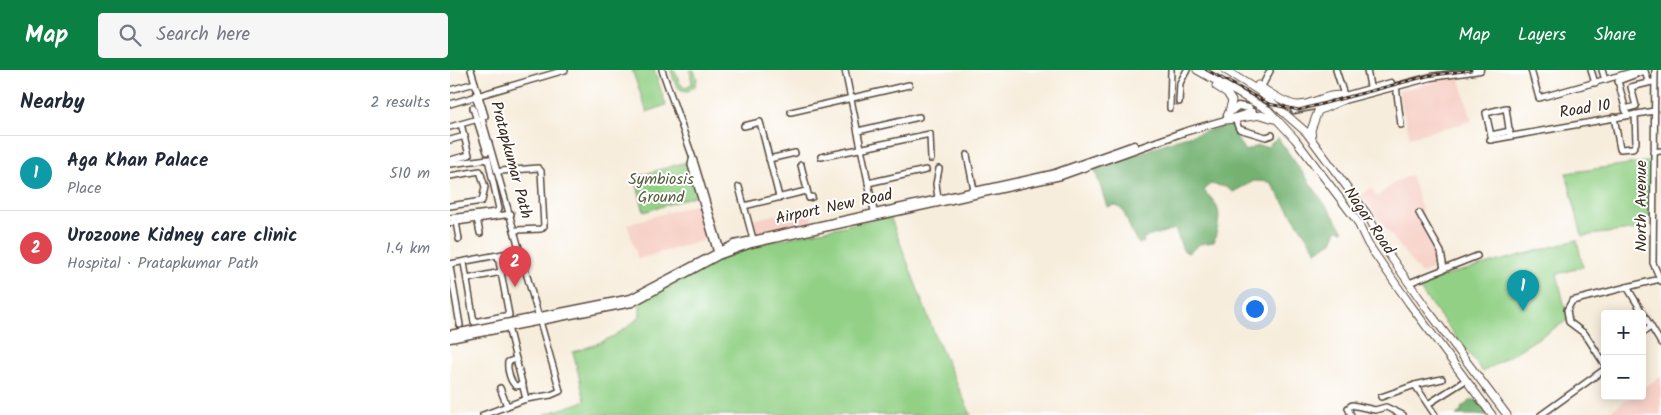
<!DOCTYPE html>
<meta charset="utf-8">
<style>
:root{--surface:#fff;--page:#f6f6f7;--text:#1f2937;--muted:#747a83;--line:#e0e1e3;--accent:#0b8043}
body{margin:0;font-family:Kalam,sans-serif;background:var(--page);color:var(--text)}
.controls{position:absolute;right:15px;bottom:15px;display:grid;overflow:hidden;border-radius:5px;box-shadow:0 2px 12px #0003}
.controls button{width:45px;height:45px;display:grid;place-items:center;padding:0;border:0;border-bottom:1px solid var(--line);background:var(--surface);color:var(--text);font:25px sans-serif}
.you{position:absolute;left:804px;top:238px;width:18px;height:18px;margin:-12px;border:4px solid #fff;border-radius:50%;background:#1a73e8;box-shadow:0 0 0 8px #1a73e833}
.badge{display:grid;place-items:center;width:32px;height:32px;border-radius:50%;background:var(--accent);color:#fff;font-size:16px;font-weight:700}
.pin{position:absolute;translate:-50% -41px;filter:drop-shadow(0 1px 2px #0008)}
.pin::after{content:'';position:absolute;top:26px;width:18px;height:15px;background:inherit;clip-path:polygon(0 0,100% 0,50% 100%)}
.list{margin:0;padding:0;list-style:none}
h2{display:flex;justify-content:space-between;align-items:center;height:65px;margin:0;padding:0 20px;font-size:21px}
h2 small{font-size:16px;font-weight:400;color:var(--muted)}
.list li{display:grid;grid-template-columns:32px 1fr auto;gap:15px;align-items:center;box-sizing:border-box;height:75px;padding:0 20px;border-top:1px solid var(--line)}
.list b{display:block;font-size:19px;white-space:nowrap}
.list p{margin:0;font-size:16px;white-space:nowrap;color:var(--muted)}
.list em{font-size:16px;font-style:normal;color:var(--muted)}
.icon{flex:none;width:28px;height:28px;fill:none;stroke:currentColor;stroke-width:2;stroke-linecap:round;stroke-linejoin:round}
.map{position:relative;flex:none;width:1211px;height:345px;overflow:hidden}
header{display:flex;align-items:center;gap:30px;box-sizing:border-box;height:70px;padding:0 25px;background:var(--accent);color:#fff}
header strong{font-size:24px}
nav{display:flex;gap:28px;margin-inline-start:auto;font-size:18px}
.search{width:350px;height:45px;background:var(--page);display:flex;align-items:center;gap:12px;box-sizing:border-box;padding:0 18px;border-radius:5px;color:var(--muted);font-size:19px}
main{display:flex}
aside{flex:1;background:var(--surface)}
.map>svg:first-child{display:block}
.built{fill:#f7d1c8}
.green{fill:#92d085;stroke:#667d52}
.forest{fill:#75b272;stroke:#586e48}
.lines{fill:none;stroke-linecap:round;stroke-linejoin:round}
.major-tunnel{stroke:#d1c6b6;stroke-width:6;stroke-dasharray:6 3;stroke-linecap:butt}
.minor-casing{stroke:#57473a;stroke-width:8}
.major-casing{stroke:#57473a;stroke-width:9}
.highway-casing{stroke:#57473a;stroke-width:9}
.minor{stroke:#fff;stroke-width:5}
.major{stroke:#fff;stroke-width:6}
.highway{stroke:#fff;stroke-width:7}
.rail-casing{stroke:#3b2a1e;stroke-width:3}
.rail{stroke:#fff;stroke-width:1;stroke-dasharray:4;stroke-linecap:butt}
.labels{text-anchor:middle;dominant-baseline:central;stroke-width:4;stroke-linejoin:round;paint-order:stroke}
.street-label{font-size:16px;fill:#3b2a1e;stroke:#fff}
.park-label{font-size:16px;fill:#555c3d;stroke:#fff}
</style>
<header>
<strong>Map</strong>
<div class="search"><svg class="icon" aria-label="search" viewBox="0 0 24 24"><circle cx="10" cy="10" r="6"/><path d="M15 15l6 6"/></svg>Search here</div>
<nav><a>Map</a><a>Layers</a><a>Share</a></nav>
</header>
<main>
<aside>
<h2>Nearby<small>2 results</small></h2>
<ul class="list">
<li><span class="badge" style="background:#0f9aa8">1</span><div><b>Aga Khan Palace</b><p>Place</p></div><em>510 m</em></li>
<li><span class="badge" style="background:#e0444e">2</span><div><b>Urozoone Kidney care clinic</b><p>Hospital · Pratapkumar Path</p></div><em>1.4 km</em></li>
</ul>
</aside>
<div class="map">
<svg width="1211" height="345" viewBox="0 0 1211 345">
<rect width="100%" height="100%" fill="#fff"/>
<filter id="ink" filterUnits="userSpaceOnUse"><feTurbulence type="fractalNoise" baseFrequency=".02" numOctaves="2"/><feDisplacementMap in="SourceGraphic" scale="10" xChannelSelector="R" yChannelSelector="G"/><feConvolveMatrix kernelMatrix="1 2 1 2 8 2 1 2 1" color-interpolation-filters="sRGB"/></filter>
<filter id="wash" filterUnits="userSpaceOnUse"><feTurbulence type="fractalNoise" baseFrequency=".0096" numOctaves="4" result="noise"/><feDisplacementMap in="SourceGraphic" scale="20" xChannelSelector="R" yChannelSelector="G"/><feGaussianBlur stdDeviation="1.12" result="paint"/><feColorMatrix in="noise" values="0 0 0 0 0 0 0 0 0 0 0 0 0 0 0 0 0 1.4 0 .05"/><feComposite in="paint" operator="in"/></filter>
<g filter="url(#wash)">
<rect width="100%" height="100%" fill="#f7eddc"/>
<!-- built -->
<g class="built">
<path d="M 1009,6 L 1022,51 L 960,67 L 948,21 Z"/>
<path d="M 961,105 L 989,195 L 971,204 L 911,126 L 921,118 L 927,127 L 947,111 Z"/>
<path d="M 247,134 L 258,169 L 188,189 L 177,154 Z"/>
<path d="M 359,137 L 362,151 L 305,164 L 302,150 Z"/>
<path d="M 1211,306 L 1211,345 L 1155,345 L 1182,326 L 1192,326 L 1192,319 Z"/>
</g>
<!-- green -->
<g class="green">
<path d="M 182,0 L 204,0 L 216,35 L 197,42 Z"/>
<path d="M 221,0 L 225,0 L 230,14 L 235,17 L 242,14 L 240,0 L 244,0 L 247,9 L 245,16 L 238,21 C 225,21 224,10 221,0 Z"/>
<path d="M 1201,91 L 1201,146 L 1188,149 L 1189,159 L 1132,166 L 1116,103 Z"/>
<path d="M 236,92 L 247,125 L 194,142 L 185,107 Z"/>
<path d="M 440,146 L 486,268 L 521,345 L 93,345 L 135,331 L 123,282 C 149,274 170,266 190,246 L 190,232 L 277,184 L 296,177 Z"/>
<path d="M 1127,170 L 1133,197 L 1107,204 L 1118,250 L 1033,302 L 967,216 L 1004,203 Z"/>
</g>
<!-- forest -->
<g class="forest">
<path d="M 783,54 L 790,60 L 787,69 L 795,81 L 808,76 L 817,77 L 828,68 L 894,161 L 887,160 L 882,172 L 866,181 L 820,112 L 804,111 L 783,122 L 776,117 L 760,114 L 754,121 C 774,139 770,147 764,172 L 750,174 L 738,183 L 733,180 L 725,159 L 693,168 L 694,172 L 689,174 C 685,171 675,146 673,140 L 665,135 L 657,137 L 645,100 L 727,69 Z"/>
<path d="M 1021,330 L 1029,330 L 1039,345 L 1006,345 L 1012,341 L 1011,338 Z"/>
</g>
</g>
<g filter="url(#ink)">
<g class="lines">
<!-- major-tunnel -->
<path class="major-tunnel" d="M 799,38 L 844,36"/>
<defs>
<g id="minor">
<path d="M 21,0 L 35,46"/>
<path d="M 212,0 L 245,94 L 272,184"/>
<path d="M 395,0 L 425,146"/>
<path d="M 886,0 L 895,28"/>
<path d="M 917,0 L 921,22"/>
<path d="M 1081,0 L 1089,28 L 1189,0"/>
<path d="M 1141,0 L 1145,13"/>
<path d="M 1152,0 L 1155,10"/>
<path d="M 1205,0 L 1203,193 L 1211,211"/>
<path d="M 946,16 L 951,55"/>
<path d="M 811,18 L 820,1"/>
<path d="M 0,20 L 25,13"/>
<path d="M 27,22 L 26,28 L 110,321 L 101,325 L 76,329 L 33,345"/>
<path d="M 729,32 L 730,13 L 737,0"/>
<path d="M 0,34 L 115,0"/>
<path d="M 23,38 L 37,82"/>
<path d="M 720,38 L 721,0"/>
<path d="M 1175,39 L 1186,36 L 1181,17 L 1202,12"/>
<path d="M 341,42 L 459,15"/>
<path d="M 1177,45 L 1168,11 L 1195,1 L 1198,11"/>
<path d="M 1164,47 L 1170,79 L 1183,78 L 1186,73 L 1185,44"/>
<path d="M 785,49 L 789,59 L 816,67 L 822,65"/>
<path d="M 294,56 L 310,52 L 329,127"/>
<path d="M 0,57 L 28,49"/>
<path d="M 408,61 L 469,47"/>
<path d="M 1041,65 L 1060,61"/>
<path d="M 0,70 L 15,66"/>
<path d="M 1040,70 L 1204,41"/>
<path d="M 1042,70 L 1036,43 L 1056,38 L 1060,66"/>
<path d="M 1203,82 L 1211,81"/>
<path d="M 517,85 L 524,120"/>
<path d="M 371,87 L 480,64 L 481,89"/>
<path d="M 319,89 L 345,83"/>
<path d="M 0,90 L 19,85 L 11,54"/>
<path d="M 242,90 L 241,95 L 268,186"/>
<path d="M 0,94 L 38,89 L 49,139 L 46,142 L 0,148"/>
<path d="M 351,95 L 359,128 L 362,127"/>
<path d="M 51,101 L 88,98 L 91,101 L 94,156 L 91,159 L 67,160"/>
<path d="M 0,106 L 30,101 L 35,117 L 32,131 L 0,136"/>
<path d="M 418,113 L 476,100"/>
<path d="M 289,117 L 303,169"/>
<path d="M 488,128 L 486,114 L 489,99"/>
<path d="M 294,136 L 356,121"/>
<path d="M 969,143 L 991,182 L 994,199"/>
<path d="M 27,149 L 30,163"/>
<path d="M 6,152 L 9,169"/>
<path d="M 0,153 L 61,144"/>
<path d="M 14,193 L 24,252 L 59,245 L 48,186"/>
<path d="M 0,194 L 69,181"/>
<path d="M 0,197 L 10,255"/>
<path d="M 17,209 L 51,202"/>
<path d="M 1210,209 L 1177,217 L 1211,273"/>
<path d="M 959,213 L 1027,186"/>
<path d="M 58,257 L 76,329"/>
<path d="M 1192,263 L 1201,257"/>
<path d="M 66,289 L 58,292 C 57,299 60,312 66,316 L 73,315"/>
<path d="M 1155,295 L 1135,264 L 1119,252 L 1117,240 L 1122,231 L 1177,217"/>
<path d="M 965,315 L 992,309"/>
<path d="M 50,318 L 57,336"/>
<path d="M 931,327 L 965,315 L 985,345"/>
<path d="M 978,334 L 1016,310"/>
<path d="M 901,345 L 898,338 L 902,335 L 925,340 L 936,337 L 953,345"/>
<path d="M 1091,345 L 1155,299"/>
</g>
<g id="major">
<path d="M 891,27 L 941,13"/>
<path d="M 890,31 L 981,7 L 1030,0"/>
<path d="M 844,40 L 880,33"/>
<path d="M 777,45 L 788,36 L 799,38"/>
<path d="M 0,264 L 181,228 L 284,174 L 602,104 L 684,75"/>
<path d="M 0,269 L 182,233 L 268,186 L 301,174 L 611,106 L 734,62 L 803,42"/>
</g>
<g id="highway">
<path d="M 747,0 L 818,40 L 845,69 L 907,151 L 918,174 L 959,233 L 1042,345"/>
<path d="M 775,0 L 809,21 L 856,62 L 917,144 L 938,183 L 977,239 L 1057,345"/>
<path d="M 808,15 C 817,21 828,29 839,33 C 857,41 876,21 894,26"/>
<path d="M 766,16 L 777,23 L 782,31 L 778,45"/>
<path d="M 776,50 L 811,45 L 824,49"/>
<path d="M 862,69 L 861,60 L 868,41 L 893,30"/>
</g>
</defs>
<!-- minor casing -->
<use href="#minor" class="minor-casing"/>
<!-- major casing -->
<use href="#major" class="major-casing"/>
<!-- highway casing -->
<use href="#highway" class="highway-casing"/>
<!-- minor -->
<use href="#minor" class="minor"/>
<!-- major -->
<use href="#major" class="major"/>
<!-- highway -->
<use href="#highway" class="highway"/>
<defs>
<path id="rail" d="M 757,0 L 819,34 L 849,40 L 977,6 L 1021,0"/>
</defs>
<!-- rail casing -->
<use href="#rail" class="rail-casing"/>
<!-- rail -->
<use href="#rail" class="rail"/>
</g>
</g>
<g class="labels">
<!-- street labels -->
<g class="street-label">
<text transform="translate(1135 39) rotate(-9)">Road 10</text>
<text transform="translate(61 90) rotate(75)">Pratapkumar Path</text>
<text transform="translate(1191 136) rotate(-90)">North Avenue</text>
<text transform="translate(384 137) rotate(-12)">Airport New Road</text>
<text transform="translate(919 151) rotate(56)">Nagar Road</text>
</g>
<!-- park labels -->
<g class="park-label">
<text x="211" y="109">Symbiosis<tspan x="211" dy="18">Ground</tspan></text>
</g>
</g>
</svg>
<div class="controls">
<button>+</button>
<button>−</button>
</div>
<div class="you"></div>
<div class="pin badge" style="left:1073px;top:241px;background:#0f9aa8">1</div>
<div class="pin badge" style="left:65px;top:217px;background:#e0444e">2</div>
</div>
</main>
